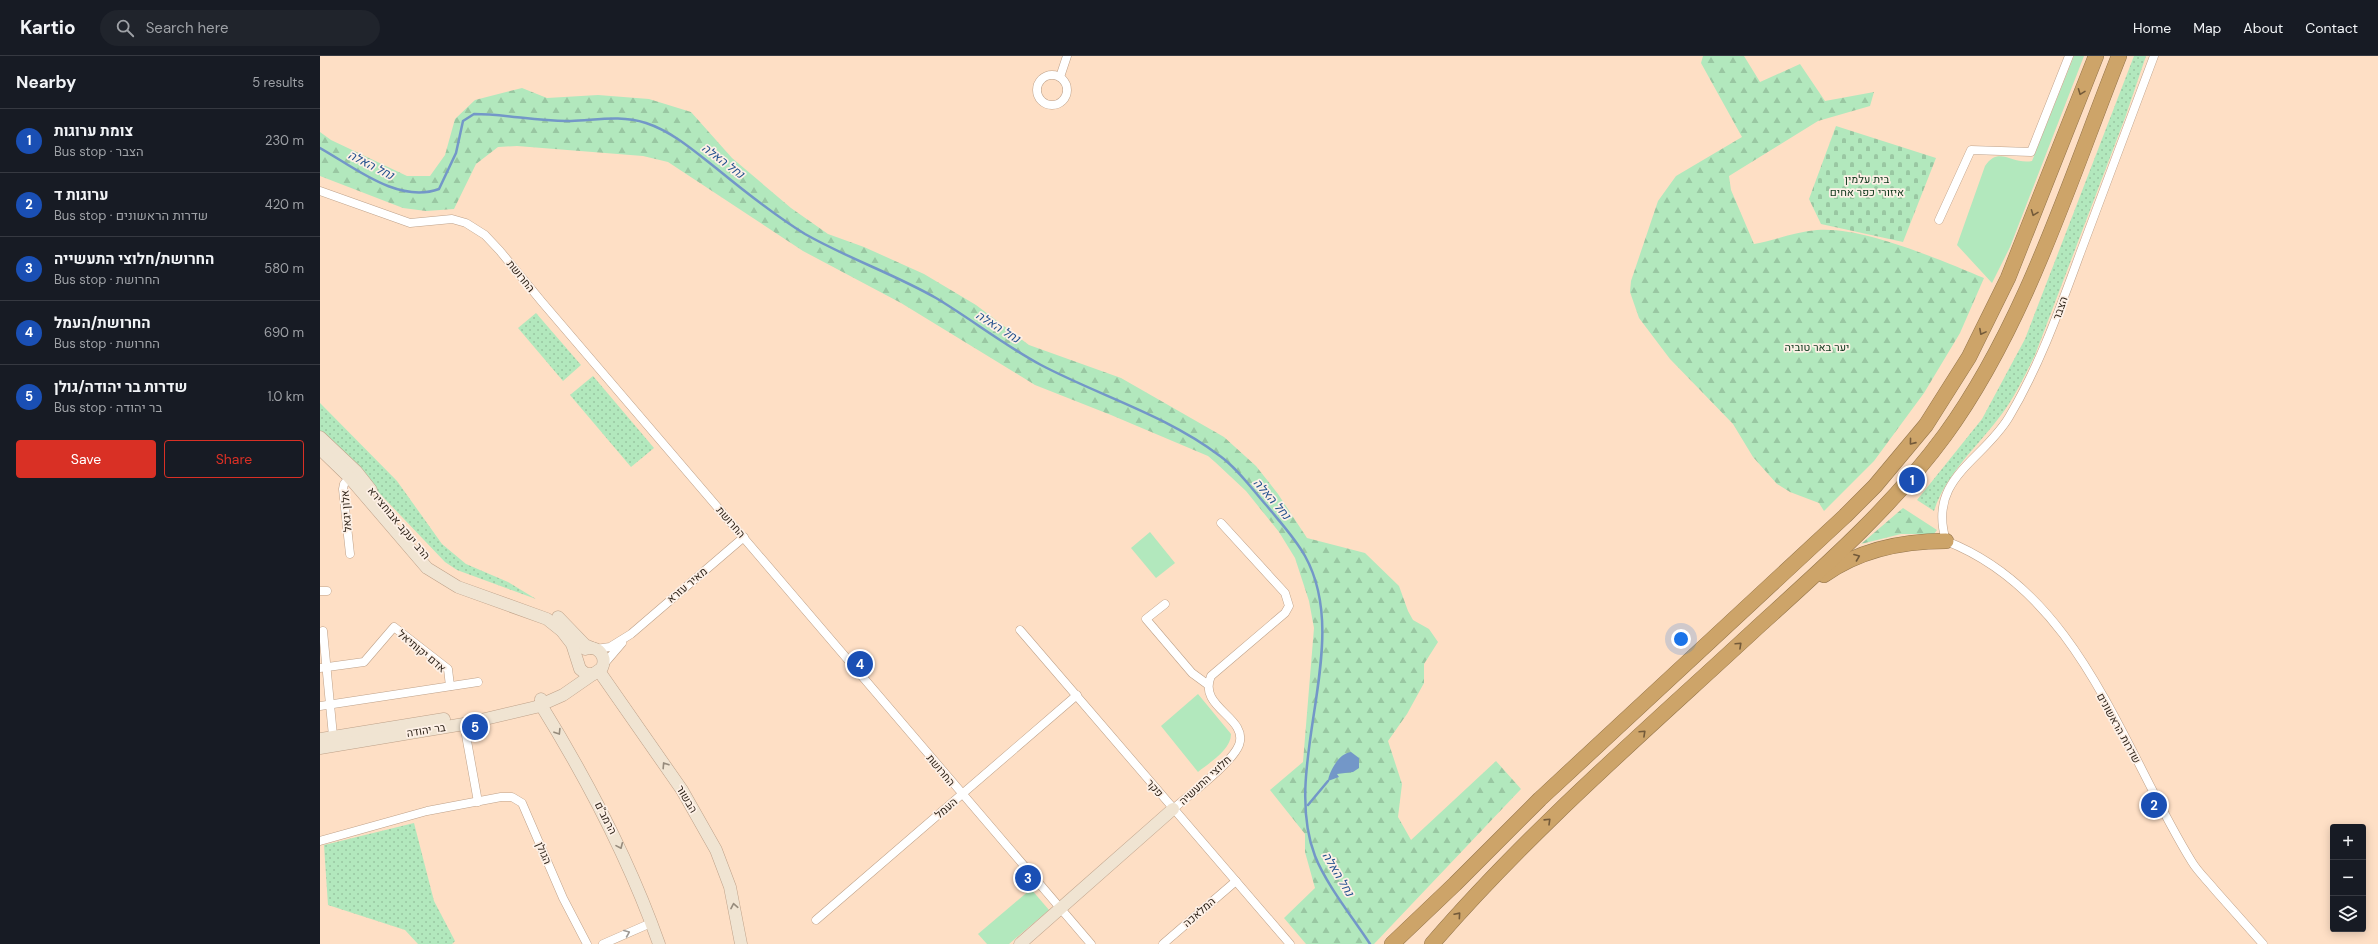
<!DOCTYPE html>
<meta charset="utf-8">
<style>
:root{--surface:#171b24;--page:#20242c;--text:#f1f3f6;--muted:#9ea1a6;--line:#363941;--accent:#d93025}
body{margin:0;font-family:"DM Sans",Heebo,sans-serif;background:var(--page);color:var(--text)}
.controls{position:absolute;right:12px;bottom:12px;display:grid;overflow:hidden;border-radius:4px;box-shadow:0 2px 10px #0003}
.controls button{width:36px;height:36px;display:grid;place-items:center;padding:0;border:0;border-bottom:1px solid var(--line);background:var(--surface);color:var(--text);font:20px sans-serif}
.you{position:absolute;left:1361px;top:583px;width:14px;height:14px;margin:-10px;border:3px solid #fff;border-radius:50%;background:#1a73e8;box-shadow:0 0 0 6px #1a73e833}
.badge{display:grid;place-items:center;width:26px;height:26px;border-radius:50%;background:var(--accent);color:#fff;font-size:13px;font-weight:700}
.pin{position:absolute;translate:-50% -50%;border:2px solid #fff;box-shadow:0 1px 4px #0006}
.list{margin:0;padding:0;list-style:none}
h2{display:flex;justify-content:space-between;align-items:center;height:52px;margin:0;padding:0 16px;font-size:17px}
h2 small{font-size:13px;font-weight:400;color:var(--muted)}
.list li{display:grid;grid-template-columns:26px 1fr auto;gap:12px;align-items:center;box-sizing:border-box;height:64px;padding:0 16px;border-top:1px solid var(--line)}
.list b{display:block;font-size:15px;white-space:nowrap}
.list p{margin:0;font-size:13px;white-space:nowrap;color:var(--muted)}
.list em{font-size:13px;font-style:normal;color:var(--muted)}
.actions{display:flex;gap:8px;padding:12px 16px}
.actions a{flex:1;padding:9px 0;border:1px solid var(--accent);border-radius:4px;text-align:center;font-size:14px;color:var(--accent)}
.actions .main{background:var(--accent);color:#fff}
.icon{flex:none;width:22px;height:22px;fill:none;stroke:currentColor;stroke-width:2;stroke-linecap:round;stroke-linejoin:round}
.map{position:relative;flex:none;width:2058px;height:888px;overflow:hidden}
header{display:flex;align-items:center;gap:24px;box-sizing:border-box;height:56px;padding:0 20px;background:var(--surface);border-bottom:1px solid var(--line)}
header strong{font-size:19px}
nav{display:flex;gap:22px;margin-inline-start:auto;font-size:14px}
.search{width:280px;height:36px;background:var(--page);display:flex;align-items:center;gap:10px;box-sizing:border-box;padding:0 14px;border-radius:22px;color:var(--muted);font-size:15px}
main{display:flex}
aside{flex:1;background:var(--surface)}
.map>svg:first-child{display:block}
.grass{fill:#b2e8bd}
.forest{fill:url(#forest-firs)}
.cemetery{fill:url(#cemetery-stones)}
.park{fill:url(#park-dots)}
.water{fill:#7397c8}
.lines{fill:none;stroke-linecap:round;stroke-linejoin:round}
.stream{stroke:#7397c8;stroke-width:2.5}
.street-casing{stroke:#bea189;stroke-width:9}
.secondary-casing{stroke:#bea189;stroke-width:13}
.highway-casing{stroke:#94754b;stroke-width:16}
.street{stroke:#fff;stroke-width:8}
.secondary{stroke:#f0e4d2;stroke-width:12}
.highway{stroke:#cda469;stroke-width:15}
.oneway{stroke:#735a3a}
.oneway2{stroke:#968b7c}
.oneway3{stroke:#9f9a95}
.labels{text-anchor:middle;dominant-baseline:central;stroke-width:3.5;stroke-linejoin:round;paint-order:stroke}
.park-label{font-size:11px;fill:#0d371b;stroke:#fdf0e6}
.street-label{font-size:11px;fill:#291e14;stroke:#fdf0e6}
.water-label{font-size:12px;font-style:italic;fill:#22508e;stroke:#fdf0e6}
</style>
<header>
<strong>Kartio</strong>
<div class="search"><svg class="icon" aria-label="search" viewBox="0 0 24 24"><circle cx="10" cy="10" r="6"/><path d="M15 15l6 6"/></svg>Search here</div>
<nav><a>Home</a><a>Map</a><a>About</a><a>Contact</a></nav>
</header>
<main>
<aside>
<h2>Nearby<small>5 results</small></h2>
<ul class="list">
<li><span class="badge" style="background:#1a4fb4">1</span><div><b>צומת ערוגות</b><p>Bus stop · הצבר</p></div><em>230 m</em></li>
<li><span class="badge" style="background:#1a4fb4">2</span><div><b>ערוגות ד</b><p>Bus stop · שדרות הראשונים</p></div><em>420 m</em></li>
<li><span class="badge" style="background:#1a4fb4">3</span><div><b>החרושת/חלוצי התעשייה</b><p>Bus stop · החרושת</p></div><em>580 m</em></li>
<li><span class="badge" style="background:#1a4fb4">4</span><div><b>החרושת/העמל</b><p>Bus stop · החרושת</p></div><em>690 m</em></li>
<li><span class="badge" style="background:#1a4fb4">5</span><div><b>שדרות בר יהודה/גולן</b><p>Bus stop · בר יהודה</p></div><em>1.0 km</em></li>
</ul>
<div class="actions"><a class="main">Save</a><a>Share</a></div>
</aside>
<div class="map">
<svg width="2058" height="888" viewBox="0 0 2058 888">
<defs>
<pattern id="forest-firs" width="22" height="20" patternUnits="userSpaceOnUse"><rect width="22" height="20" fill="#b2e8bd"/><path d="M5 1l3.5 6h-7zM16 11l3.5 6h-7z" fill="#99c7a2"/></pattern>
<pattern id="cemetery-stones" width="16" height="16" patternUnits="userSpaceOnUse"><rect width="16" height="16" fill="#b2e8bd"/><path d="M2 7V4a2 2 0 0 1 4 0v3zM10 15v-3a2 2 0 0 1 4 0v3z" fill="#99c7a2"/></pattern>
<pattern id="park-dots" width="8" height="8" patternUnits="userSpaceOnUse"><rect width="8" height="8" fill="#b2e8bd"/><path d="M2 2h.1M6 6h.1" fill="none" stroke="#99c7a2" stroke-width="1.8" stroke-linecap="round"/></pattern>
</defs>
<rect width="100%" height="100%" fill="#fedfc5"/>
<!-- grass -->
<g class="grass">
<path d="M 1754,0 L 1764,0 L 1690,191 L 1672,227 L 1637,189 L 1665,110 C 1679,89 1692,109 1712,105 Z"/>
<path d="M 830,476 L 855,507 L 836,522 L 811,492 Z"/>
<path d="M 878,638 L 911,678 C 911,694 890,706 878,716 L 841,670 Z"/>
<path d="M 711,833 L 729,854 L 689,888 L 667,888 L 658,878 Z"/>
</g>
<!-- forest -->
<g class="forest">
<path d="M 1383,0 L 1424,0 L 1440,26 L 1480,8 L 1505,45 L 1554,36 L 1550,50 L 1498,65 L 1409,120 L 1411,134 L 1434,188 C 1455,184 1475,176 1497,174 C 1543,170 1620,204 1664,222 L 1640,277 L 1604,337 L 1554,405 L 1504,455 L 1499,447 L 1470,436 L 1457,428 L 1433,401 L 1413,368 L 1350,303 L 1319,262 L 1310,236 L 1311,225 L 1338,145 L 1356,120 L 1422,81 L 1381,7 Z"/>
<path d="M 202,32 L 227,42 L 278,39 L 329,43 L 371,56 L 412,102 L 471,152 L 508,178 L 544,191 L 604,218 L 656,249 L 709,289 L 801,322 L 904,381 L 936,410 L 958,438 L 987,482 L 1045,497 L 1079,530 L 1088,555 L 1093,564 L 1109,573 L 1118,586 L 1104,608 L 1104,627 L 1087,658 L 1068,685 L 1082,728 L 1078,761 L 1091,784 L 1176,705 L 1201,733 L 1054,888 L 986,888 L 964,862 L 995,832 L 985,796 L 985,778 L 950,734 L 983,706 L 994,572 L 989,545 L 975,502 L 959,476 L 926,435 L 895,406 L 888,400 L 791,359 L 715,329 L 581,247 L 483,195 L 348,106 L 323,100 L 197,90 L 178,91 L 156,108 L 134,153 L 106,155 L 83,152 L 0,120 L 0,76 L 11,84 L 87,120 L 110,120 L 125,99 L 135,63 L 155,44 Z"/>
<path d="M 1583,452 L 1617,474 L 1614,478 L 1581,478 L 1541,488 Z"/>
</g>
<!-- cemetery -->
<path class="cemetery" d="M 1516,70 L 1616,102 L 1583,186 L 1501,168 L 1489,143 Z"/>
<!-- park -->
<g class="park">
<path d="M 1814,0 L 1826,0 L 1805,62 L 1715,299 C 1704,321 1694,343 1678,363 C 1655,393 1626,418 1614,455 L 1597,444 L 1662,363 L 1705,283 Z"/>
<path d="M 216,257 L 261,309 L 243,325 L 198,272 Z"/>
<path d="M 273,320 L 334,392 L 311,411 L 250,339 Z"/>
<path d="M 0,347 L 77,425 L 122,488 L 146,508 L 188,526 L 216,543 L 137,514 L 125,506 L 0,375 Z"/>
<path d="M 94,767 L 114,845 L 135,885 L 132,888 L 98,888 L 85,874 L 8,849 L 4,789 Z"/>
</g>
<!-- water -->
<path class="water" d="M 1031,696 L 1039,702 L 1039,712 L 1033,716 L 1017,718 L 1019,721 L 1008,725 C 1009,716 1019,697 1031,696 Z"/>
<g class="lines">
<!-- stream -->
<g class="stream">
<path d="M 0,92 C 34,111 78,148 119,133 L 136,97 L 143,65 L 154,58 C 187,58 219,66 251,65 C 278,64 300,59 326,67 C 353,76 374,95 396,112 C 424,135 454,159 485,178 C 527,202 574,218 616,242 C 651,263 684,289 721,309 C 780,340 846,359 900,400 C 918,413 932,433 947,450 C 960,466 975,482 985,500 C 1034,588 960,709 995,800 C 1006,828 1033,862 1050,888"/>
<path d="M 988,749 L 1008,725"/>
</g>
<defs>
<g id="street">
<path d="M 1834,0 C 1810,65 1785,130 1761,195 C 1740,252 1720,309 1689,361 C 1663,405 1607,422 1626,485 C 1760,537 1802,693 1872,806 C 1878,816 1888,825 1895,834 C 1911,852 1927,870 1943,888"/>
<circle cx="732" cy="34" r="15"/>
<path d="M 740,21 L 747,0"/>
<path d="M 0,135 L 90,167 L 132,163 L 146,167 L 165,179 L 180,195 L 222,246 L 771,888"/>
<path d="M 1619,164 L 1651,94 L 1711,96 L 1749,0"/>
<path d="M 30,498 L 23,433 L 24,428 L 32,418"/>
<path d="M 0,535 L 7,535"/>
<path d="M 845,548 L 826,563 L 872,617 L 887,628"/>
<path d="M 700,574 L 970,888"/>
<path d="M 3,575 L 13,680"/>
<path d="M 276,593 L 290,591 L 311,578 L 424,481"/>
<path d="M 284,608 L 302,587"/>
<path d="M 0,612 L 44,606 L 74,571 L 128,613 L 130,630"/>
<path d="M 0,650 L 158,626"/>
<path d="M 144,668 L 158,746"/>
<path d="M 853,753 C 869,739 912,707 919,689 C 929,661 877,652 891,620 L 965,557 L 969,550 L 965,537 L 901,467"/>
<path d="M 0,785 L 107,755 L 181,741 L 192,741 L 202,747 L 243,842 L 267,888"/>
<path d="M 496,864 L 757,639"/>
<path d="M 283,888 L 331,867"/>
<path d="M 843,888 L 916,825"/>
</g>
<g id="secondary">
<path d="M 0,381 L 36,415 L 51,434"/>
<path d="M 0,393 L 29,421 L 107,512 L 138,531 L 227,563 L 242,575 L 252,588 L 260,613 L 266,618 L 274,618"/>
<path d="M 238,561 L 265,589 L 272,592"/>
<path d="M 279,615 L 362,734 L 396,794 L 410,831 L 421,888"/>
<path d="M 221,643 L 221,649 C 268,725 309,803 339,888"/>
<path d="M 0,683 L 124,663"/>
<path d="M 0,692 L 144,668 L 216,651 L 243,639 L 282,612 C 287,600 278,589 265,593"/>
<path d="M 700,888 L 853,753"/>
</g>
<g id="highway">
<path d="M 1504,519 C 1539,494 1583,485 1626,485"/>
<path d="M 1072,888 L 1135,828 L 1220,743 L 1525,460 L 1555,430 L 1606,369 L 1649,301 L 1688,222 L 1776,0"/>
<path d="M 1112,888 C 1212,772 1329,672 1441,568 C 1505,510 1573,450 1625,379 C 1705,269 1749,126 1799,0"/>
</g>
</defs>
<!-- street casing -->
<use href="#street" class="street-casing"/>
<!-- secondary casing -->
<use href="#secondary" class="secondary-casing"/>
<!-- highway casing -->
<use href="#highway" class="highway-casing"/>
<!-- street -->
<use href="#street" class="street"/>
<!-- secondary -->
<use href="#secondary" class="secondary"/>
<!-- highway -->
<use href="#highway" class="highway"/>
</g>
<!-- one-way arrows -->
<defs><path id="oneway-chevron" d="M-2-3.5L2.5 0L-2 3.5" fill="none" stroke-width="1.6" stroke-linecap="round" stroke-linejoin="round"/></defs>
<g class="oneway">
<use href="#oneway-chevron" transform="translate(1761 36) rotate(111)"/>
<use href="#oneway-chevron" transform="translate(1714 157) rotate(111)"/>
<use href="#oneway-chevron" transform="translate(1662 276) rotate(118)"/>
<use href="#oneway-chevron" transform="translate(1592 386) rotate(129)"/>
<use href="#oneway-chevron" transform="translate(1537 501) rotate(-21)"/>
<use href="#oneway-chevron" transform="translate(1419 589) rotate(-43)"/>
<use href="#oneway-chevron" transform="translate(1323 677) rotate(-43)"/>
<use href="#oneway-chevron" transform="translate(1228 765) rotate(-44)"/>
<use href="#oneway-chevron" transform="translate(1138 859) rotate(-49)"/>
</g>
<g class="oneway2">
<use href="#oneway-chevron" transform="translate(238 676) rotate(58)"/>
<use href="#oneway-chevron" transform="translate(345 709) rotate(-123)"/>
<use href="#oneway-chevron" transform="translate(300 790) rotate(66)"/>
<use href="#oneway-chevron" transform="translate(414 850) rotate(-101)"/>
</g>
<use class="oneway3" href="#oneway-chevron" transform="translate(307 877) rotate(-23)"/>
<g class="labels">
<!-- park labels -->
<g class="park-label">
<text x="1547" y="123">בית עלמין<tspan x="1547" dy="13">איזורי כפר אחים</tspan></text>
<text x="1497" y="291">יער באר טוביה</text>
</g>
<!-- street labels -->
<g class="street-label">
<text transform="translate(201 220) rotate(51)">החרושת</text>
<text transform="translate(1740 252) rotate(-70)">הצבר</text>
<text transform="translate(26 455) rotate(-94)">אלון יגאל</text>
<text transform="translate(411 466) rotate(49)">החרושת</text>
<text transform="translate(79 467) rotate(50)">הרב יעקב אבוחצירא</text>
<text transform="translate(367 529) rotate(-40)">מאיר עזרא</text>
<text transform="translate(102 595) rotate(40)">אדם יקותיאל</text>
<text transform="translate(1799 672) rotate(61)">שדרות הראשונים</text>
<text transform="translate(106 674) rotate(-9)">בר יהודה</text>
<text transform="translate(621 714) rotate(50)">החרושת</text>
<text transform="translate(885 724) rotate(-43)">חלוצי התעשיה</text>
<text transform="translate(835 732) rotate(50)">פקר</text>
<text transform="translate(367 743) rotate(59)">הבשור</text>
<text transform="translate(626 752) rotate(-41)">העמל</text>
<text transform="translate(286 762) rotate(63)">הרמב"ם</text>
<text transform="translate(224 797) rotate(67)">הגולן</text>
<text transform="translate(879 856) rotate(-41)">המלאכה</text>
</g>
<!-- water labels -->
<g class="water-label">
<text transform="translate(403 105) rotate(37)">נחל האלה</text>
<text transform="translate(51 109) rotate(27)">נחל האלה</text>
<text transform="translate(678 271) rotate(32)">נחל האלה</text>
<text transform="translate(952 443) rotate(49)">נחל האלה</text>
<text transform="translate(1018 818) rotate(59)">נחל האלה</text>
</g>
</g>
</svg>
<div class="controls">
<button>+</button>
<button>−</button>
<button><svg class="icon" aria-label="layers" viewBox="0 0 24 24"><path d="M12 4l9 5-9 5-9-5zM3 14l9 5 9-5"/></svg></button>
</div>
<div class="you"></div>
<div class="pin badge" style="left:1592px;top:424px;background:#1a4fb4">1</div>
<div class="pin badge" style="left:1834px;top:749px;background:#1a4fb4">2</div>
<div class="pin badge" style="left:708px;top:822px;background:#1a4fb4">3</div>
<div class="pin badge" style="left:540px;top:608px;background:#1a4fb4">4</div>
<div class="pin badge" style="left:155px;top:671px;background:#1a4fb4">5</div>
</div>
</main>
